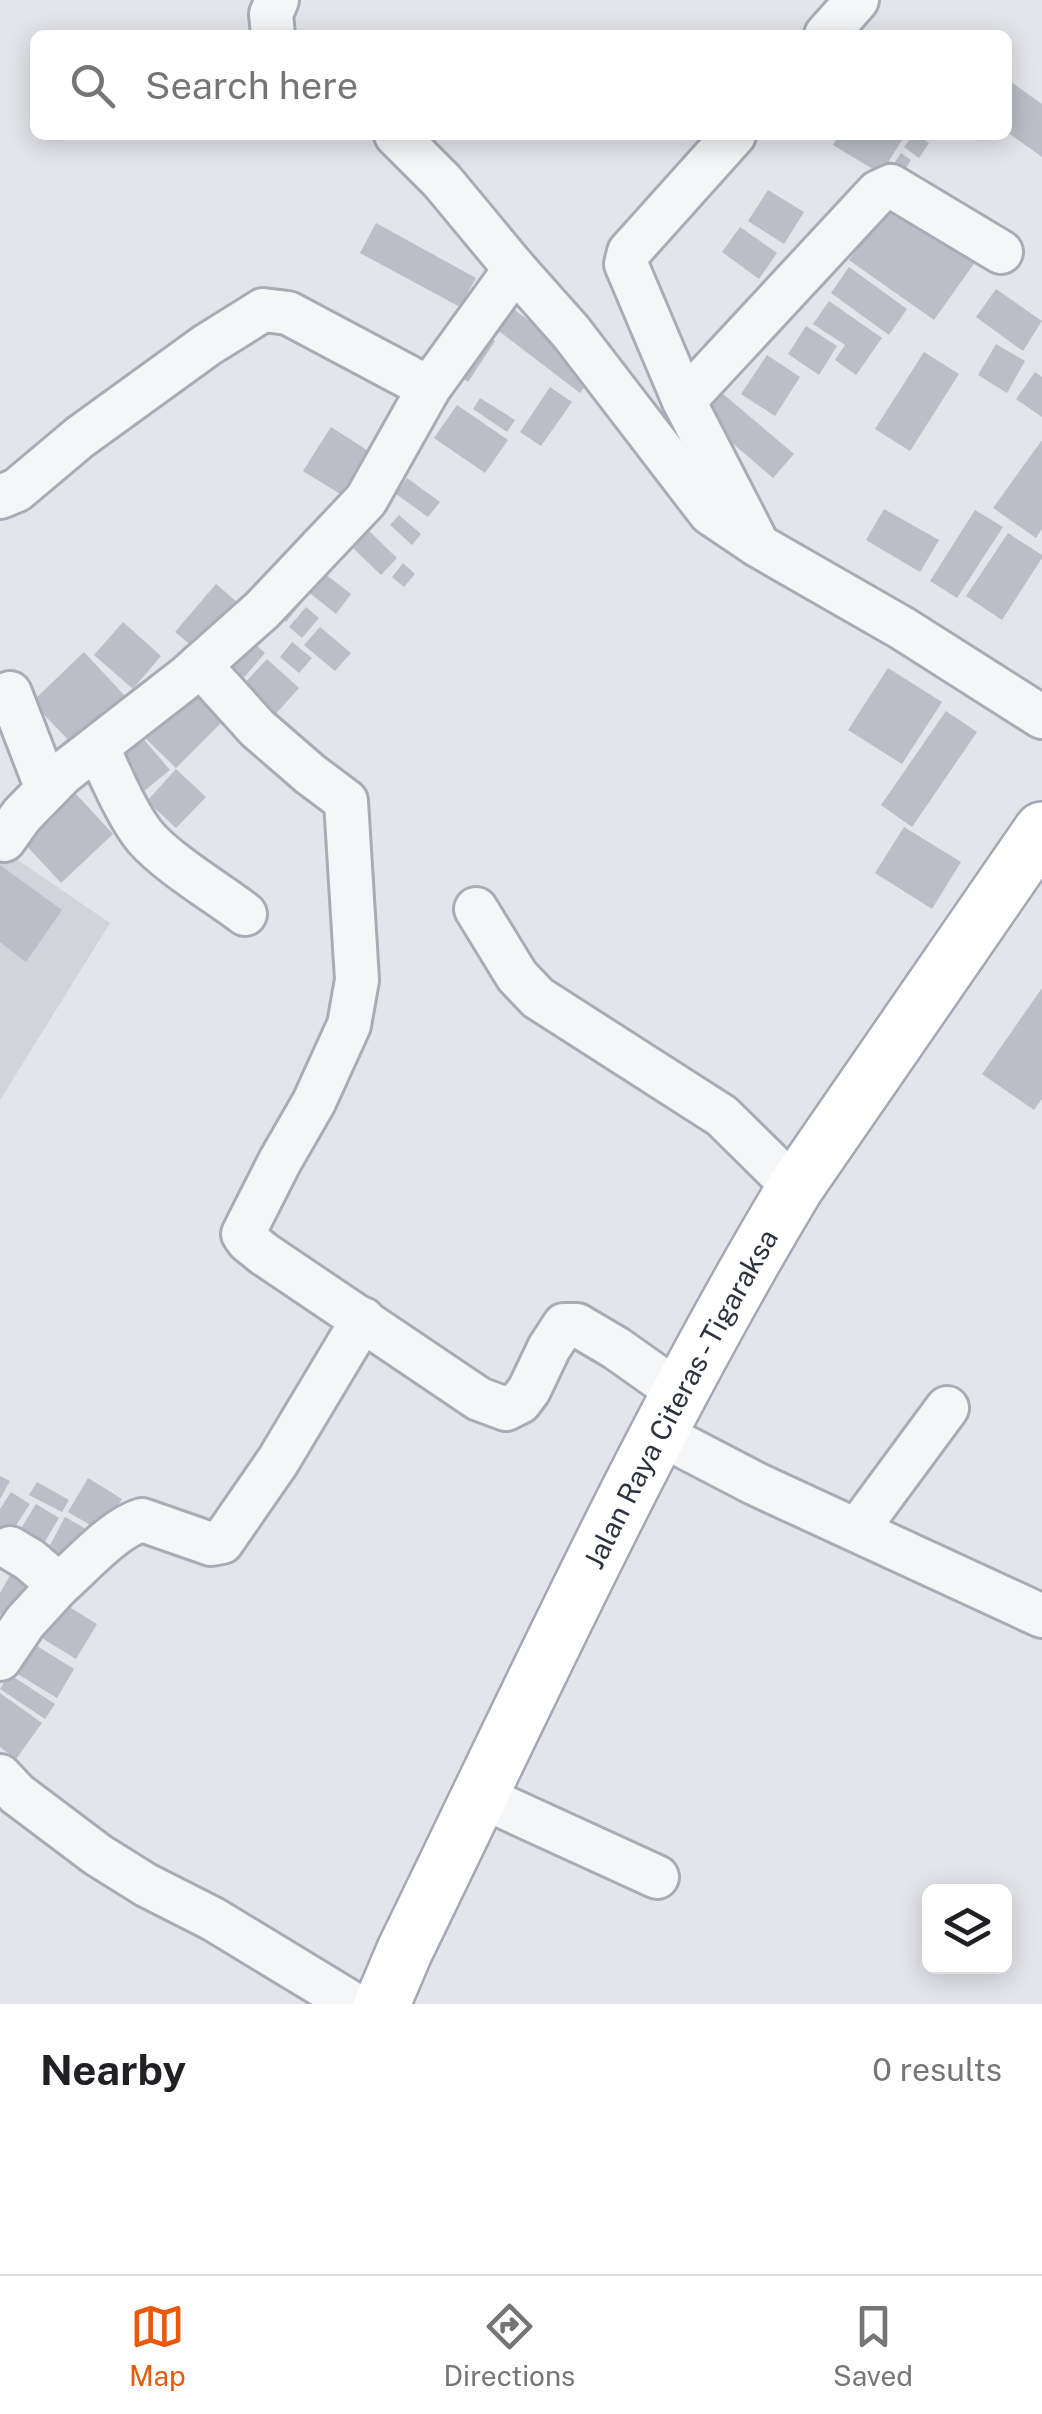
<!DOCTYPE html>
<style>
:root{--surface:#fff;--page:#f2f2f2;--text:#202124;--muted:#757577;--line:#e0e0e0;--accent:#ea580c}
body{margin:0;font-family:"Public Sans",sans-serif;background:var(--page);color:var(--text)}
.controls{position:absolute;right:30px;bottom:30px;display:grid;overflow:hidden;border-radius:15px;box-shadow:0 5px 25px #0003}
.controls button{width:90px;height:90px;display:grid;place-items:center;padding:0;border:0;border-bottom:2px solid var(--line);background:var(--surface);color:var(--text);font:50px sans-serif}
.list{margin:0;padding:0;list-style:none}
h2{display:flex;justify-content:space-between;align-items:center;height:130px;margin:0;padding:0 40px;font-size:42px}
h2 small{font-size:32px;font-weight:400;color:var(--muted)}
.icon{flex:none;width:55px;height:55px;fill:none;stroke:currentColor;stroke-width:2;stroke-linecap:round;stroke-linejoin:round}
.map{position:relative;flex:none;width:1042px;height:2004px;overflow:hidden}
.search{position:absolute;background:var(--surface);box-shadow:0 5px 25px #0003;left:30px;right:30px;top:30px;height:110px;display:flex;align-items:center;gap:25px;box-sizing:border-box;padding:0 35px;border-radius:15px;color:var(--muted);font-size:38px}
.sheet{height:270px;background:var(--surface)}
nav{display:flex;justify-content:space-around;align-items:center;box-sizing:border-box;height:140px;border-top:2px solid var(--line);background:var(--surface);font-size:28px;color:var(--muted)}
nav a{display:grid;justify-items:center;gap:5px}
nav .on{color:var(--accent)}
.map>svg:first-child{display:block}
.built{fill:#d1d4db}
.building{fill:#bbbec6}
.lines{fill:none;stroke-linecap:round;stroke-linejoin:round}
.minor-casing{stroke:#a8acb4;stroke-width:48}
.major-casing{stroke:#a3a8b4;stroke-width:60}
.minor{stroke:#f5f6f8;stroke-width:42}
.major{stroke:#fff;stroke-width:55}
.labels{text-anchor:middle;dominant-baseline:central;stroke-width:8;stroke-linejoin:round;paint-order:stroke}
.street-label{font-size:28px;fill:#2c3240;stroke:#f2f4f7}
</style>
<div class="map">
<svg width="1042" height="2004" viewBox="0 0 1042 2004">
<rect width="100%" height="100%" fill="#e3e5ea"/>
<!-- built -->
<path class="built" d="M 0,848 L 110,923 L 0,1100 Z"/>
<!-- building -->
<g class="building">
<path d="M 1007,79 L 1042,104 L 1042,157 L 1007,132 Z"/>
<path d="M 839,135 L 905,135 L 881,174 L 833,145 Z"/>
<path d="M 913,135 L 918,135 L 929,143 L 919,158 L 904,147 Z"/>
<path d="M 901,153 L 911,160 L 900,178 L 889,171 Z"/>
<path d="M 768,190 L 804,212 L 784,244 L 748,221 Z"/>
<path d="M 893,198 L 978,258 L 934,320 L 849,260 Z"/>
<path d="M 376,223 L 476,278 L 460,307 L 360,253 Z"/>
<path d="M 740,227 L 777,253 L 759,279 L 722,252 Z"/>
<path d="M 849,267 L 907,309 L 889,335 L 831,293 Z"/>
<path d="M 996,289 L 1042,321 L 1023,351 L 976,317 Z"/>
<path d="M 503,301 L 596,372 L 580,393 L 487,322 Z"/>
<path d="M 829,301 L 882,338 L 856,375 L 835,360 L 845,345 L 813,324 Z"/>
<path d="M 806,326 L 837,346 L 819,375 L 788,354 Z"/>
<path d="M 479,330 L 495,341 L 468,382 L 452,371 Z"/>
<path d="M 996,344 L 1025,361 L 1007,393 L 978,375 Z"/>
<path d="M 924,352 L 959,374 L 910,451 L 875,429 Z"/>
<path d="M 767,355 L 800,377 L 775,416 L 741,394 Z"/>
<path d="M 1035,372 L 1042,377 L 1042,417 L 1016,399 Z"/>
<path d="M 550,387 L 572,402 L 541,446 L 520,432 Z"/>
<path d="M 716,388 L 794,454 L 773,478 L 696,412 Z"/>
<path d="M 480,398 L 515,420 L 507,432 L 473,409 Z"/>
<path d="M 457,405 L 508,440 L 485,473 L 434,438 Z"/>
<path d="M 331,427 L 373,454 L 345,497 L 303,471 Z"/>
<path d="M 1042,440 L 1042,529 L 1036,538 L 993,508 Z"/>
<path d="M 407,478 L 440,502 L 428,517 L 396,494 Z"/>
<path d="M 884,509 L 939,540 L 920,572 L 866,540 Z"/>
<path d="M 975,510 L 1003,527 L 957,598 L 930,581 Z"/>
<path d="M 399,515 L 421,534 L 412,545 L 390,525 Z"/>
<path d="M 369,531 L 397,558 L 381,575 L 353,548 Z"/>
<path d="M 1008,533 L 1042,555 L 1042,558 L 1002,620 L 966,596 Z"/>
<path d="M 403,563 L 415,574 L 404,587 L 392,577 Z"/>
<path d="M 316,567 L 351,594 L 336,614 L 301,586 Z"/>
<path d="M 216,584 L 244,608 L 204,656 L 175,632 Z"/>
<path d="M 289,592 L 302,602 L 286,622 L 273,611 Z"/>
<path d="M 306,607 L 319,618 L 302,638 L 289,627 Z"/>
<path d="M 123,622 L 161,656 L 133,689 L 94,655 Z"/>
<path d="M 320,627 L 351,653 L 335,671 L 304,645 Z"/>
<path d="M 243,633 L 265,653 L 240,682 L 217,663 Z"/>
<path d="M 292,642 L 312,658 L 299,673 L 280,657 Z"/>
<path d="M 84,652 L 126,697 L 75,747 L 32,702 Z"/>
<path d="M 267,659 L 299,688 L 273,717 L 240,688 Z"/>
<path d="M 888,668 L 942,702 L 902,764 L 848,730 Z"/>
<path d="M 202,673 L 236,708 L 176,768 L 141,734 Z"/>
<path d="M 946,711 L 977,732 L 912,827 L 881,805 Z"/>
<path d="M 140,735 L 170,770 L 139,795 L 110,761 Z"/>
<path d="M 176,769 L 206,797 L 176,828 L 147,801 Z"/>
<path d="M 65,782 L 113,834 L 61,883 L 13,831 Z"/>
<path d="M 904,827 L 961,862 L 932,909 L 875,873 Z"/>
<path d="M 0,865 L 62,910 L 26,962 L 0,942 Z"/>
<path d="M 1042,988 L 1042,1099 L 1034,1110 L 982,1074 Z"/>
<path d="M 0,1476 L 10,1481 L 0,1499 Z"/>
<path d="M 88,1478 L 122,1499 L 102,1532 L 68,1512 Z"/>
<path d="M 37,1482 L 69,1500 L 62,1512 L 29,1495 Z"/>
<path d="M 11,1492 L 30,1504 L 7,1539 L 0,1534 L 0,1509 Z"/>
<path d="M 36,1504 L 59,1518 L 35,1558 L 12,1543 Z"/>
<path d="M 65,1517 L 90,1531 L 65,1576 L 41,1562 Z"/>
<path d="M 12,1572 L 31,1583 L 10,1620 L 0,1614 L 0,1593 Z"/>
<path d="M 53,1597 L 97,1624 L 76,1659 L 32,1632 Z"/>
<path d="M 24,1638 L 74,1669 L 57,1698 L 6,1667 Z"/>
<path d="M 9,1674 L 55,1704 L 45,1719 L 0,1689 Z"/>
<path d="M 0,1693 L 42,1723 L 16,1759 L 0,1747 Z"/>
</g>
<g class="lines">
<defs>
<g id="minor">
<path d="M 273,35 L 271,14 L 277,0"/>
<path d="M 826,35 L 857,0"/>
<path d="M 396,135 L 442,181 L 515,269 L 571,332 L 710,513 L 759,546 L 902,628 L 1042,717"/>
<path d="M 734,135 L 629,252 L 626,264 L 684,401 L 754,537"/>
<path d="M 684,401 L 878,192 L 891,186 L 1001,252"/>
<path d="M 0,497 L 17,490 L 80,437 L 207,345 L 263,310 L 288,313 L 429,388"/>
<path d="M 200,665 L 257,728 L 310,774 L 346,801 L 357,980 L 349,1025 L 314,1102 L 280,1161 L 243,1234 L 248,1241 L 264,1254 L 479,1399 L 506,1409 L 520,1402 L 529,1390 L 549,1348 L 564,1325 L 577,1325 L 616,1348 L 681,1394"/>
<path d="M 10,693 L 47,789"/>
<path d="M 98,748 C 110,774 128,817 146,838 C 169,864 216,892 245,914"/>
<path d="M 4,840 L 22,815 L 62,774 L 188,676 L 262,610 L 366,500 L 429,388 L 515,269"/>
<path d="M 476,909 L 517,976 L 538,998 L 722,1116 L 795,1188"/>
<path d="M 658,1433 L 756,1484 L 1042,1616"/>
<path d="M 857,1530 L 947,1408"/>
<path d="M 59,1585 C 82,1565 114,1528 142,1520 L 211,1544 L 222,1542 L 278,1461 L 363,1319"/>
<path d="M 0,1659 L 25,1622 L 59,1585 L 30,1560 L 10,1548"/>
<path d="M 0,1776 L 17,1794 L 98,1855 L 146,1885 L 213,1919 L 353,2004"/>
<path d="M 480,1796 L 657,1877"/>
</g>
<g id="major">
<path id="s1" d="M 382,2004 L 405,1950 C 530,1694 648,1433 795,1188 L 1042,830"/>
</g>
</defs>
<!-- minor casing -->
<use href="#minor" class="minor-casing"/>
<!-- major casing -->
<use href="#major" class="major-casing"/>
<!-- minor -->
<use href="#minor" class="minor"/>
<!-- major -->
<use href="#major" class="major"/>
</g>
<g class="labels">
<!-- street labels -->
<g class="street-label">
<text stroke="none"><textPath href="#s1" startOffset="675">Jalan Raya Citeras - Tigaraksa</textPath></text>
</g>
</g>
</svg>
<div class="controls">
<button><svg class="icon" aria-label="layers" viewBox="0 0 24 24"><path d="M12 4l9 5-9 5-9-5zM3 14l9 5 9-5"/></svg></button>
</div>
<div class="search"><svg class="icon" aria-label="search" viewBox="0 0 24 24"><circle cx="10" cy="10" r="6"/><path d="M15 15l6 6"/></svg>Search here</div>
</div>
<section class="sheet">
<h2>Nearby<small>0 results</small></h2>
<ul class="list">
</ul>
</section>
<nav>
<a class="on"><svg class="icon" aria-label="map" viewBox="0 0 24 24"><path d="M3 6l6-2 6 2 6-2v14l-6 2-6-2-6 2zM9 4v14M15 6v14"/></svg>Map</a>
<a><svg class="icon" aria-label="directions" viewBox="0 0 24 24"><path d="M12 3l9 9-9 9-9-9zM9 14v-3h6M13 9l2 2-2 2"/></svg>Directions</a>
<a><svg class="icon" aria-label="saved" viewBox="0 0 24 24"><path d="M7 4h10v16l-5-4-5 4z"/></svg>Saved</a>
</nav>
